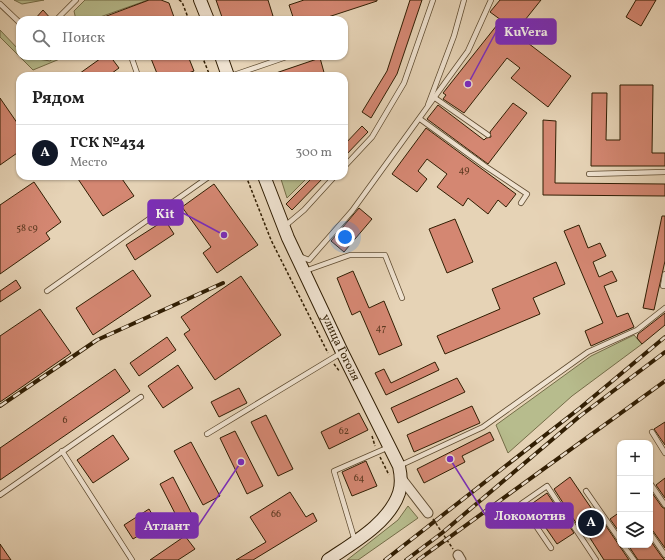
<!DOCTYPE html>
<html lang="ru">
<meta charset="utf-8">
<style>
:root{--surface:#fff;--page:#f6f6f6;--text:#222;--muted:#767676;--line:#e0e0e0;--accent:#111827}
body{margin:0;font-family:Vollkorn,serif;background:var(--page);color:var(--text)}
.controls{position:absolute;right:12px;bottom:12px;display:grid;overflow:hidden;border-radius:8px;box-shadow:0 1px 3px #0004}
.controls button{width:36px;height:36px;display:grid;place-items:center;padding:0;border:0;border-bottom:1px solid var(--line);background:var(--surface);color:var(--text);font:20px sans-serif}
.you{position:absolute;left:345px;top:237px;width:14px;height:14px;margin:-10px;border:3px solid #fff;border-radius:50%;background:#1a73e8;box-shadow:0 0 0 6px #1a73e833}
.badge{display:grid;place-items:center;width:26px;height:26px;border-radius:50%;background:var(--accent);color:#fff;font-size:13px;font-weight:700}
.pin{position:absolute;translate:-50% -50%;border:2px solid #fff;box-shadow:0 1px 4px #0006}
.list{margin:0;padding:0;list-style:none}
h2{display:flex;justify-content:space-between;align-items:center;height:52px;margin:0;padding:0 16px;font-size:17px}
h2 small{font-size:13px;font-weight:400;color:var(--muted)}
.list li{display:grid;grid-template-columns:26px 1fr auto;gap:12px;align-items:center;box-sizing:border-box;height:56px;padding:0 16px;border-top:1px solid var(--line)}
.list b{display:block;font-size:15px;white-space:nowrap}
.list p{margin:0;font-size:13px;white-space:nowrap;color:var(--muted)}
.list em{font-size:13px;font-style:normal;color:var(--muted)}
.icon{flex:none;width:22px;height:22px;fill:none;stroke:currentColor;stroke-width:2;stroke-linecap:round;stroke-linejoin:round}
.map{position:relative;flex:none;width:665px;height:560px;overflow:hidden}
.search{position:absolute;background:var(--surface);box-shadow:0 1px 3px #0004;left:16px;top:16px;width:332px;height:44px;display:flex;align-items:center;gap:10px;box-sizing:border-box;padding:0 14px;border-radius:12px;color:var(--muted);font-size:15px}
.panel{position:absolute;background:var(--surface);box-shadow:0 1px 3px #0004;left:16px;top:72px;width:332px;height:108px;border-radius:12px}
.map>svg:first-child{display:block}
.green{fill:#b7bc8d;stroke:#746d48}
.building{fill:#d48772;stroke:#311e03}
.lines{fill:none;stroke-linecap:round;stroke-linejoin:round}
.lane-casing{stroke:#5e4b30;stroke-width:6}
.street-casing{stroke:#5e4b30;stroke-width:11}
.secondary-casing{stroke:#311e03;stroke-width:14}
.path{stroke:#311e03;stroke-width:1.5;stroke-dasharray:3 2;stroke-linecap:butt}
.lane{stroke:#efe2d0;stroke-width:4.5}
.street{stroke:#efe2d0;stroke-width:9}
.secondary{stroke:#efe2d0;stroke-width:12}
.rail-casing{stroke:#311e03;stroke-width:4}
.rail{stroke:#efe2d0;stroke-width:2.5;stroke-dasharray:8;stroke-linecap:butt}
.labels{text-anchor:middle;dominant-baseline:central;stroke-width:3.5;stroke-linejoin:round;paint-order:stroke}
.number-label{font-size:10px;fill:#5a381f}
.street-label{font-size:12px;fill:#311e03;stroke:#efe2d0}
.leader{fill:none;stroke:#7b2cbf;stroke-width:1.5}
.callout-dot{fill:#7b2cbf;stroke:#efe2d0;stroke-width:1.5}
.callout{fill:#7b2cbf;stroke:#7b2cbf;stroke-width:1.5}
.callout-label{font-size:13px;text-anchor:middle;font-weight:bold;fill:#fff}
</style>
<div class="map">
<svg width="665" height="560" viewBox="0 0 665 560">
<rect width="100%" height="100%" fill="#e6d3b6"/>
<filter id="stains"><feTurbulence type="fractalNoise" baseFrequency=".005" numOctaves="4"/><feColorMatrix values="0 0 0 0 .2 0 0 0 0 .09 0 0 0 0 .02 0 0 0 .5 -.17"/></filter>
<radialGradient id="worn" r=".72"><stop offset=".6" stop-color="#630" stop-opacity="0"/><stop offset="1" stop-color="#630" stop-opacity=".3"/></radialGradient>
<!-- green -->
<g class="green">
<path d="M 14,0 L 44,0 L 22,4 Z"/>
<path d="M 85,0 L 148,0 L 100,17 L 101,20 L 76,20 L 74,11 Z"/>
<path d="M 0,30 L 20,51 L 20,56 L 50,61 L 56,56 L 67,56 L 33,70 L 0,37 Z"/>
<path d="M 280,176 L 309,176 L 287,198 Z"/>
<path d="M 634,335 L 642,344 L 572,396 L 508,453 L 496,425 L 591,356 Z"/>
<path d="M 408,506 L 418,518 L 358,560 L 347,560 L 398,520 Z"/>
</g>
<!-- building -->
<g class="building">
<path d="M 149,0 L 161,0 L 169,3 L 175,20 L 96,20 Z"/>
<path d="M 216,0 L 268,0 L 273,16 L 262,20 L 223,20 Z"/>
<path d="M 304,0 L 377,0 L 377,1 L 319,20 L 294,20 L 289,5 Z"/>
<path d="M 410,0 L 422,0 L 397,74 L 371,118 L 362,112 L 387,71 Z"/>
<path d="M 500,0 L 541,0 L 521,25 L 530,32 L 524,40 L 571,76 L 548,107 L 511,78 L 520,68 L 507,58 L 464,113 L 443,99 L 446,95 L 443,93 L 501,20 L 490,12 Z"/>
<path d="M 636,0 L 656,0 L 641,26 L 626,17 Z"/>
<path d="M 43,10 L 52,20 L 34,20 Z"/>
<path d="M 104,56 L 110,56 L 119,68 L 108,76 L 76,76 Z"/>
<path d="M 150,56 L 188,56 L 194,71 L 180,76 L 158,76 Z"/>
<path d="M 320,58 L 325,76 L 270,76 L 270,75 Z"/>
<path d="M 620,85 L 653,85 L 652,153 L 665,153 L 665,166 L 591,166 L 592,93 L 607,93 L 606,140 L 620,140 Z"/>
<path d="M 0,98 L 20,127 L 20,151 L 0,165 Z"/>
<path d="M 513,103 L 527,113 L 488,164 L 427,119 L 438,105 L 484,140 L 486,138 L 491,137 L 490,132 Z"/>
<path d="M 543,120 L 556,121 L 555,183 L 665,184 L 665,196 L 543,195 Z"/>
<path d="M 362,126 L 368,132 L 344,157 L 344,145 Z"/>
<path d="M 426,128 L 516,194 L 506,207 L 498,200 L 488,214 L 468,198 L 463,206 L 437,187 L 447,174 L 427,159 L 418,171 L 427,179 L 417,192 L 392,174 Z"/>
<path d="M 76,176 L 120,176 L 134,196 L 103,216 Z"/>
<path d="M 314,176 L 325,176 L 292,210 L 286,204 Z"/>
<path d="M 34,182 L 61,222 L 46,233 L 50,239 L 0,274 L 0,205 Z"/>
<path d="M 214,184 L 258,245 L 217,273 L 203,253 L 211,247 L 182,207 Z"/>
<path d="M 359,208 L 372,219 L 344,252 L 331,241 Z"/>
<path d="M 662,216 L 665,216 L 665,261 L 654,310 L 643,308 Z"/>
<path d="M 455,219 L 473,262 L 447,273 L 429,229 Z"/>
<path d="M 165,220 L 174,234 L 135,260 L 126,245 Z"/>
<path d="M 579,225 L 588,248 L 600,243 L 606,256 L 593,262 L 599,277 L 612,271 L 617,281 L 604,286 L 617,317 L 628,313 L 634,327 L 591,346 L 585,331 L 603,323 L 564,231 Z"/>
<path d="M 556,262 L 565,284 L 533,298 L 540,314 L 445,354 L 437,336 L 500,309 L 492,289 Z"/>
<path d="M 133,270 L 151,296 L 93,335 L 76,308 Z"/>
<path d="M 353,271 L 369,308 L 384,301 L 402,345 L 379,355 L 360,311 L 352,315 L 337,278 Z"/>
<path d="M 241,276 L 281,335 L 215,380 L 184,334 L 190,330 L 181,317 Z"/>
<path d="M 16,280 L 21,288 L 0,302 L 0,291 Z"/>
<path d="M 40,309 L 71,353 L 0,402 L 0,336 Z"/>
<path d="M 665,313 L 665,325 L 642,344 L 637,338 L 638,334 Z"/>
<path d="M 167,337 L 176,350 L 139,376 L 130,363 Z"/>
<path d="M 435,362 L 439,370 L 386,395 L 375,373 L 384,369 L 391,383 Z"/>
<path d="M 178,365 L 193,388 L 163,408 L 148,386 Z"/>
<path d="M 115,369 L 130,391 L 0,480 L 0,448 Z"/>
<path d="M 457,378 L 465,392 L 398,423 L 391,408 Z"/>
<path d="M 239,388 L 247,403 L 219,417 L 211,402 Z"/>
<path d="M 472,406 L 480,423 L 414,452 L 407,435 Z"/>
<path d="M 359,413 L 368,430 L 329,449 L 321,432 Z"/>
<path d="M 266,415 L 293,469 L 278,476 L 251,422 Z"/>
<path d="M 665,422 L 665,445 L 654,429 Z"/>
<path d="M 235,431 L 263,486 L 247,494 L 220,438 Z"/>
<path d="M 490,432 L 494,440 L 462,456 L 465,462 L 424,483 L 417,469 Z"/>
<path d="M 113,435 L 129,459 L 93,483 L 77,460 Z"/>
<path d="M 191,442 L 220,496 L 203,505 L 174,451 Z"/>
<path d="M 366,461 L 377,486 L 352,496 L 342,472 Z"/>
<path d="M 173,477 L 195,520 L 182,527 L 160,484 Z"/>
<path d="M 570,477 L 602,524 L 604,523 L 629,560 L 604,560 L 583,527 L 580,529 L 554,489 Z"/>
<path d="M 665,478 L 665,498 L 656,485 Z"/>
<path d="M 650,490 L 662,507 L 665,509 L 665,548 L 653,531 L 650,529 Z"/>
<path d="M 290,492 L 306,517 L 313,513 L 317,521 L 253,560 L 236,560 L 266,542 L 250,517 Z"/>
<path d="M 547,493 L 574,533 L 557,544 L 530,505 Z"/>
<path d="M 149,509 L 158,524 L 133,539 L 124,525 Z"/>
<path d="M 620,512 L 620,533 L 610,519 Z"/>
<path d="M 185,536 L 195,549 L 178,560 L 150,560 Z"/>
<path d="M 650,540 L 662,557 L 665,560 L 638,560 L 628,545 L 650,545 Z"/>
<path d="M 0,544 L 11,560 L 0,560 Z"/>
</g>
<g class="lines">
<defs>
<g id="lane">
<path d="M 0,4 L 20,23"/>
<path d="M 56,20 L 76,0"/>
<path d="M 131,56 L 138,76"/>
<path d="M 231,76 L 289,56"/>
<path d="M 435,98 L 488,135"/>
<path d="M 428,105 L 454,36 L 464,0"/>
<path d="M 420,119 L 485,166 L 527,194 L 521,203"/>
<path d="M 344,167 L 372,137 L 404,83 L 433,0"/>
<path d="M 589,174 L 665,172"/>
<path d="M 285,226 L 304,210 L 335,176"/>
<path d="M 299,256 L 309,260 L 352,211 L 468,51 L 491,0"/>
<path d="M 305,271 L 350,255 L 385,255 L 402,298"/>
<path d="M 665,274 L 663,286 L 665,286"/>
<path d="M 47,291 L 210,176"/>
<path d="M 652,432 L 665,453"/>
<path d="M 207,434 L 341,353"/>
<path d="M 62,451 L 132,560"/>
<path d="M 399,466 L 483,427 L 588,352 L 637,330 L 665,308"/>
<path d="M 650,483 L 665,505"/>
<path d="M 586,491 L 620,540"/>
<path d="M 0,495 L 141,397"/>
<path d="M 650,533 L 665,555"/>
<path d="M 355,541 L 334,471 L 389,447"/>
<path d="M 623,545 L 634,560"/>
<path d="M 551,548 L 521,504 L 547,486 L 596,560"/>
</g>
<g id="street">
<path d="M 401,478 L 428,513"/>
<path d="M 458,555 L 461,560"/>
</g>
<g id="secondary">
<path d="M 200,0 L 208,20"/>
<path d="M 221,56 L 228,76"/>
<path id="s1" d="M 264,176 L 288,238 L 342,352 L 399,466 C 401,475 402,484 399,493 C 389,523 353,543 328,560"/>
</g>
</defs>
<!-- lane casing -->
<use href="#lane" class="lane-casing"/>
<!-- street casing -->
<use href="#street" class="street-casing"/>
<!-- secondary casing -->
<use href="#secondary" class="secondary-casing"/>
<!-- path -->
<g class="path">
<path d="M 179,0 L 182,2 L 189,20"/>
<path d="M 202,56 L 210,76"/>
<path d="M 246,176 L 271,240 L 328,353"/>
<path d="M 334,364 L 340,372"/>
<path d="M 372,436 L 375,446"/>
<path d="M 380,457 L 389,475"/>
<path d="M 433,519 L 453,549"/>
</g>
<!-- lane -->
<use href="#lane" class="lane"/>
<!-- street -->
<use href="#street" class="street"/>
<!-- secondary -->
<use href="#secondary" class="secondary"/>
<defs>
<g id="rail">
<path d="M 0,406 L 97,340 L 223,283"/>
<path d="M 385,560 L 580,408 L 665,337"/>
<path d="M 406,560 L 442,533 L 580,416 L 665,352"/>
<path d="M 418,560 L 665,381"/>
</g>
</defs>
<!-- rail casing -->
<use href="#rail" class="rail-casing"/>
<!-- rail -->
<use href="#rail" class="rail"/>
</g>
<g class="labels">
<!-- number labels -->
<g class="number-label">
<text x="464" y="170">49</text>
<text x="27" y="228">58 с9</text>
<text x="381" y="328">47</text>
<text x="65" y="420">6</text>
<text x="344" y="431">62</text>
<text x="359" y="478">64</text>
<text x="276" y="514">66</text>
</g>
<!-- street labels -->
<g class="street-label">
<text stroke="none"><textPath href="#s1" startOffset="188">улица Гоголя</textPath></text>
</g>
</g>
<!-- callouts -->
<path class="leader" d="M468 84L496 32M224 235L183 213M450 459L486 516M241 462L198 526"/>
<g class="callout-dot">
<circle cx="468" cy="84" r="4"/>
<circle cx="224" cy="235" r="4"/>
<circle cx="450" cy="459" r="4"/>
<circle cx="241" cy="462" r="4"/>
</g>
<g class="callout">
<rect x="496" y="19" width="60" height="25" rx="4"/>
<rect x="148" y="200" width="35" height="25" rx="4"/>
<rect x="486" y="503" width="87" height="25" rx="4"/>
<rect x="136" y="513" width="62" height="25" rx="4"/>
</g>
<g class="callout-label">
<text x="526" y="36">KuVera</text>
<text x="165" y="218">Kit</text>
<text x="530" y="520">Локомотив</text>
<text x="167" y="530">Атлант</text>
</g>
<rect width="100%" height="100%" filter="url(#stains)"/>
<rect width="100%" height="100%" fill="url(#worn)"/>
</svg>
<div class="controls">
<button>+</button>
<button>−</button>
<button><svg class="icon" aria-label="layers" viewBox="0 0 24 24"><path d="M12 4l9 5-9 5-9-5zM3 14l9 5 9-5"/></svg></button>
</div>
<div class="you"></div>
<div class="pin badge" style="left:591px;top:523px">A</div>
<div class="search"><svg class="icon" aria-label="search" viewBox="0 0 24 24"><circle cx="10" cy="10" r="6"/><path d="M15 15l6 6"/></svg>Поиск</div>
<section class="panel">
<h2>Рядом<small></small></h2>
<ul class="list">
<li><span class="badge">A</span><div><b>ГСК №434</b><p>Место</p></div><em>300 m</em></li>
</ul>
</section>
</div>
